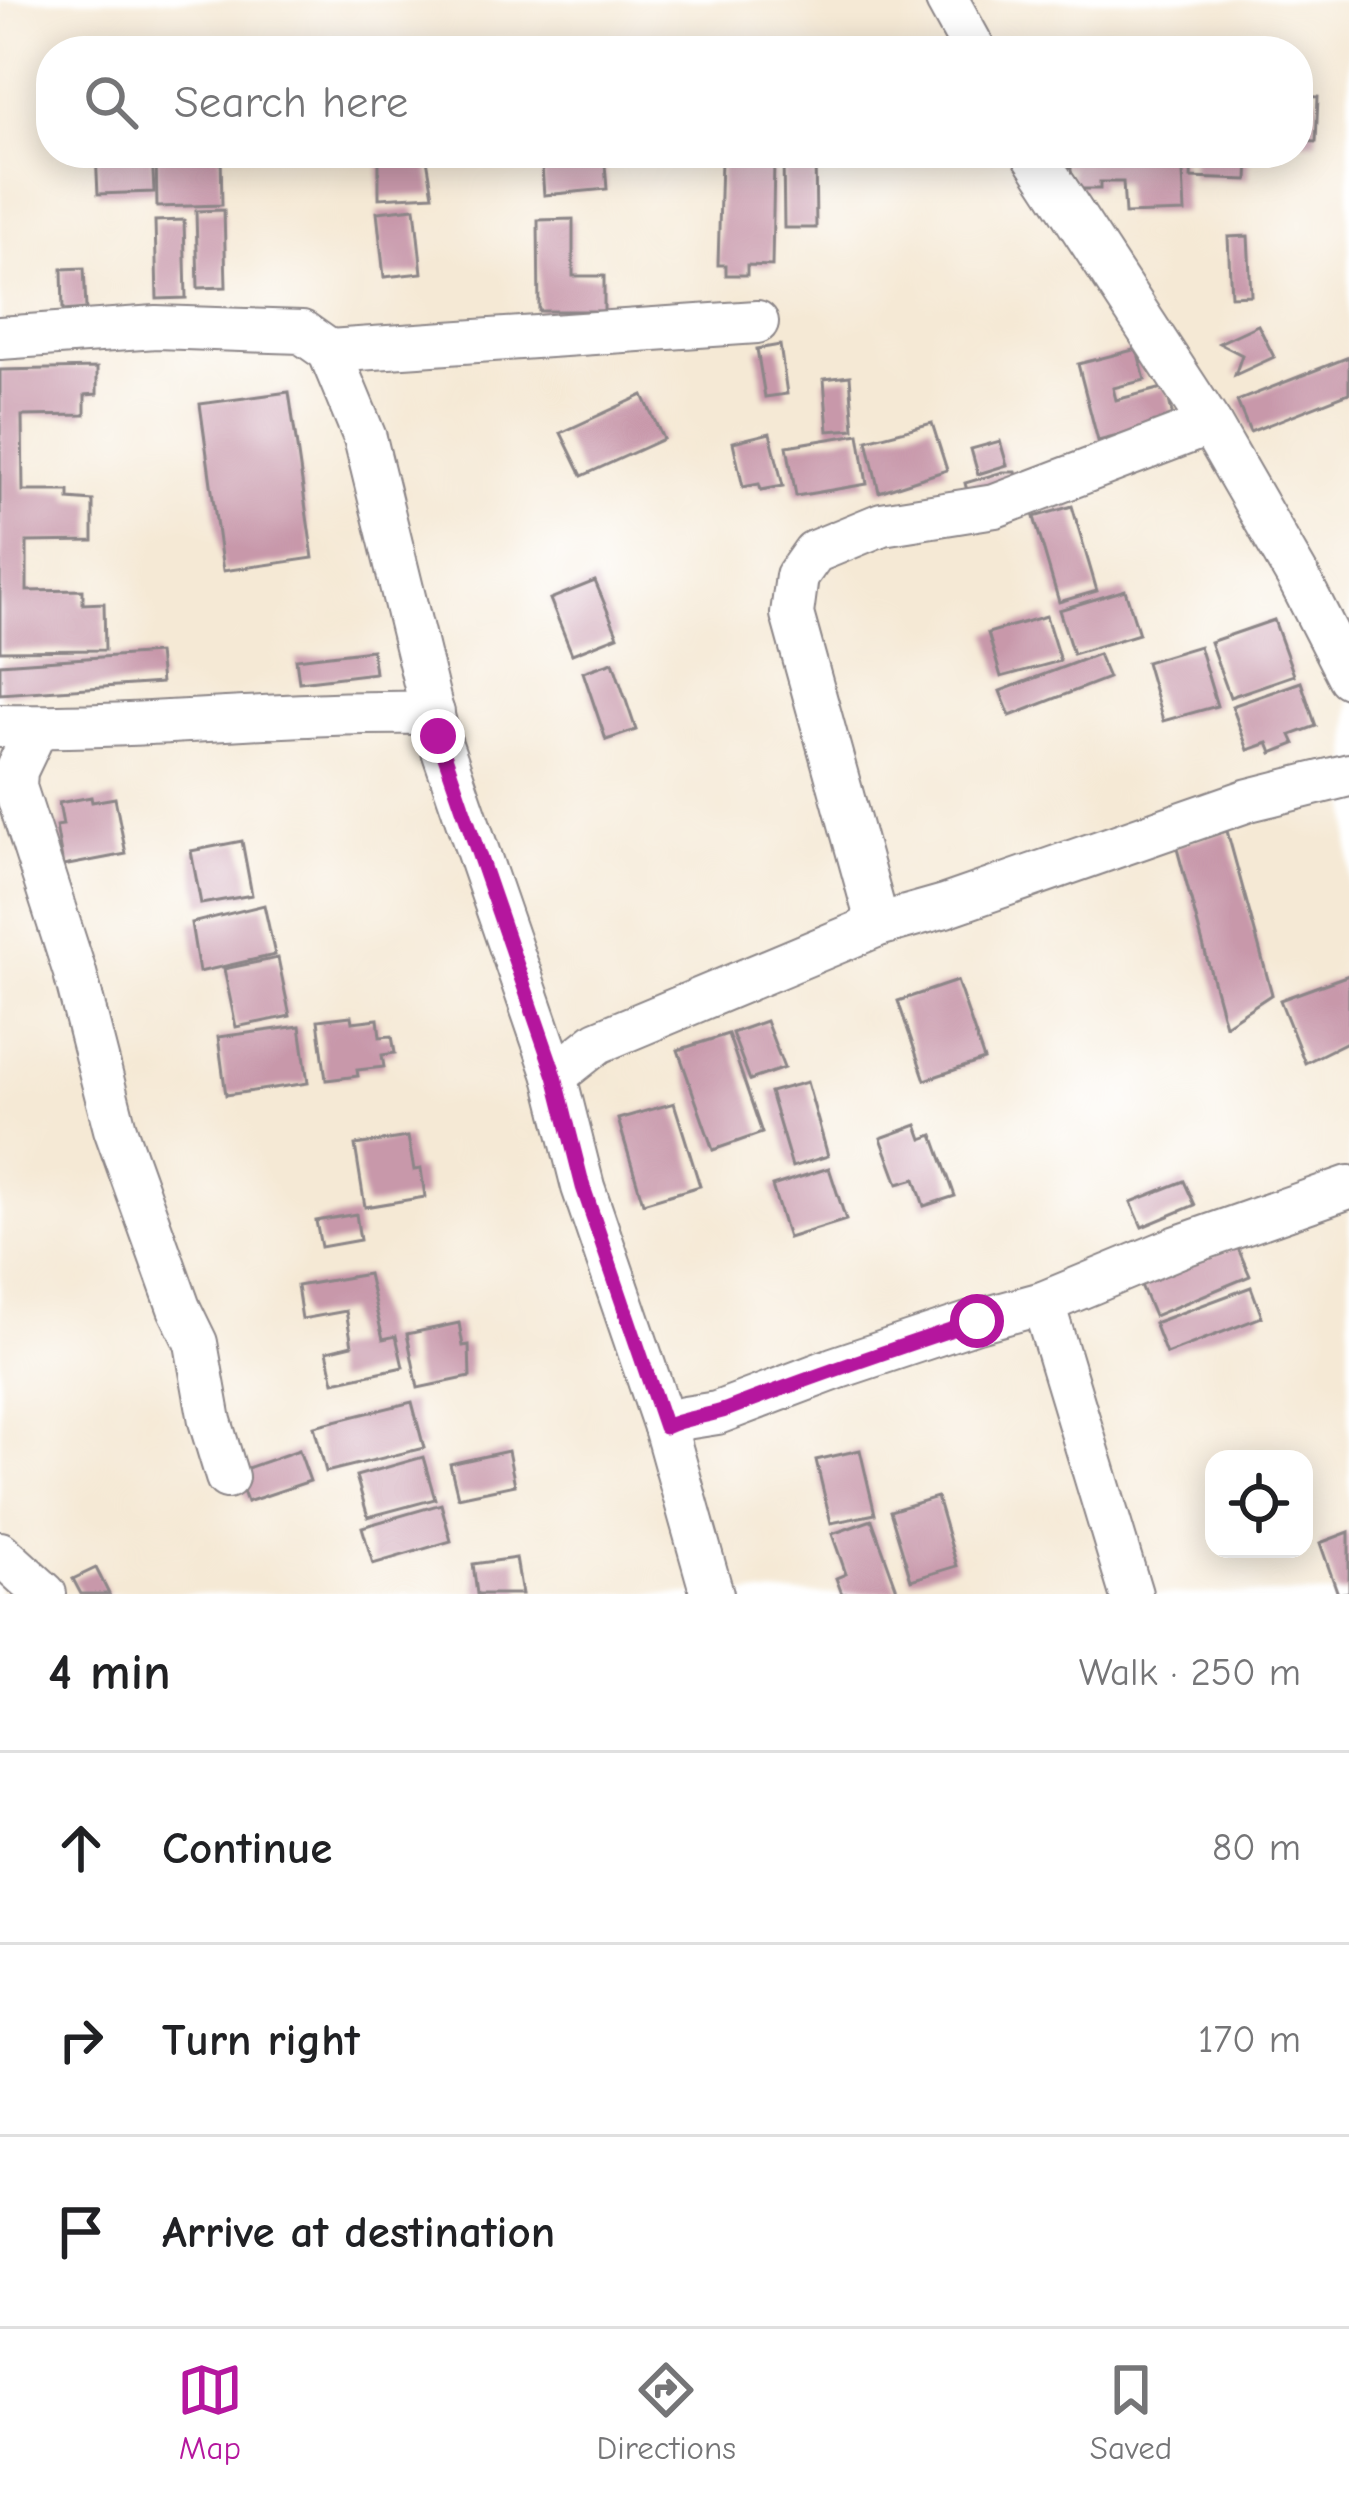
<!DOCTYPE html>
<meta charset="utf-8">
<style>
:root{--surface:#fff;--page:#f2f2f2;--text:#202124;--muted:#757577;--line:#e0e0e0;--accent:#b5179e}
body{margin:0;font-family:"Comic Neue",sans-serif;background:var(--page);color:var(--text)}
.controls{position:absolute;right:36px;bottom:36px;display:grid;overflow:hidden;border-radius:24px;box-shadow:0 6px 30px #0003}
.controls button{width:108px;height:108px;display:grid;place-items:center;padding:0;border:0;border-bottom:3px solid var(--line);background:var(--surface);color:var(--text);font:60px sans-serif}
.stop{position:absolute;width:36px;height:36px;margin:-27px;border:9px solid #b5179e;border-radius:50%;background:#fff}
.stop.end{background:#b5179e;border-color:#fff;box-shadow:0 3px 12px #0008}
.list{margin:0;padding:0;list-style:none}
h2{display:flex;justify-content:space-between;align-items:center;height:156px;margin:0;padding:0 48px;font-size:51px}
h2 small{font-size:39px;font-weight:400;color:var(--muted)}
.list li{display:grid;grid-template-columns:78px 1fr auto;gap:36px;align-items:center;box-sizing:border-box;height:192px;padding:0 48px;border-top:3px solid var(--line)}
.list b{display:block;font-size:45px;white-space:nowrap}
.list em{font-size:39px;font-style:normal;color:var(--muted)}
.icon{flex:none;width:66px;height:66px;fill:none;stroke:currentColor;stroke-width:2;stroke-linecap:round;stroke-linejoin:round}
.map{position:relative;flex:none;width:1349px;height:1594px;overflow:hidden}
.search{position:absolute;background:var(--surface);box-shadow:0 6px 30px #0003;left:36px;right:36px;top:36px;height:132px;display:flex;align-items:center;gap:30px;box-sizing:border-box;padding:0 42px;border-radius:48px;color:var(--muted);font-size:45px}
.sheet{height:732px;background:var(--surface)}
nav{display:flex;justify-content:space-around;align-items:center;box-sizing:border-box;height:168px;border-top:3px solid var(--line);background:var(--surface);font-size:33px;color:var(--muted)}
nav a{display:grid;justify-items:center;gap:6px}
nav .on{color:var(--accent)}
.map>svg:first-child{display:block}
.building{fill:#c898aa}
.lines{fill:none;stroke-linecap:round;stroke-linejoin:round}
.minor-casing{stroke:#8c8688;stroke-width:46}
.minor{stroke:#fff;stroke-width:42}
.route{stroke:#b5179e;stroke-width:15}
</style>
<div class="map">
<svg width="1349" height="1594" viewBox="0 0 1349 1594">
<rect width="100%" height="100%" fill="#fff"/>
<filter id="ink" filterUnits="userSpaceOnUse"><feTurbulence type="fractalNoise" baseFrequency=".00833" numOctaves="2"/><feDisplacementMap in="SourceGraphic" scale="24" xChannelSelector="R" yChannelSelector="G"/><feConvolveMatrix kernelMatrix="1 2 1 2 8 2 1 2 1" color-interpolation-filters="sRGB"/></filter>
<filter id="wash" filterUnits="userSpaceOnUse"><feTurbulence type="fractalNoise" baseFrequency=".004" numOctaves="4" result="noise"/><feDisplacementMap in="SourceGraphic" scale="48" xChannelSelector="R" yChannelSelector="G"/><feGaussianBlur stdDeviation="2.7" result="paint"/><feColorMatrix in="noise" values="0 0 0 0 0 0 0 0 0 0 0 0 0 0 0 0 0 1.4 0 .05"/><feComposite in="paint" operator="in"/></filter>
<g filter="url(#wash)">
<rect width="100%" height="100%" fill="#f5e9d5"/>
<g id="blocks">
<!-- building -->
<g class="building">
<path d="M 1298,83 L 1307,83 L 1306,96 L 1318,97 L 1316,142 L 1298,141 Z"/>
<path d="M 96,153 L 152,153 L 154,192 L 98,194 Z"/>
<path d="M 156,153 L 221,153 L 222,205 L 157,207 Z"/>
<path d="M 379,153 L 426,153 L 433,195 L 379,198 Z"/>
<path d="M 541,153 L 604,153 L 607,189 L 544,195 Z"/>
<path d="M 1062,153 L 1182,153 L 1185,212 L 1125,214 L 1123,182 L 1100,182 L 1100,189 L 1077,189 L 1071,184 L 1071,167 L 1062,167 Z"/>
<path d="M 1192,153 L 1249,155 L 1248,180 L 1191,178 Z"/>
<path d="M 815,155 L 816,228 L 784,228 L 783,156 Z"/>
<path d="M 721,160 L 774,161 L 772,266 L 747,265 L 747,275 L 726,275 L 726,265 L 718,265 Z"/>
<path d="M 415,208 L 422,273 L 384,277 L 377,212 Z"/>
<path d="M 224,210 L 226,287 L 198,288 L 196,211 Z"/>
<path d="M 573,219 L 573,276 L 604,276 L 604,311 L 539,311 L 538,220 Z"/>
<path d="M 184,220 L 186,298 L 157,299 L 155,221 Z"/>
<path d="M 1248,236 L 1251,295 L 1231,296 L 1228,237 Z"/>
<path d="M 84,268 L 86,309 L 63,311 L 62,269 Z"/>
<path d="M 1258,325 L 1274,357 L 1235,375 L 1242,355 L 1219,343 Z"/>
<path d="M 780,345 L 787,394 L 765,397 L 757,349 Z"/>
<path d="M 1137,349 L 1145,380 L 1113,388 L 1116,400 L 1166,387 L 1174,422 L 1098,441 L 1078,364 Z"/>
<path d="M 1349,357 L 1349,393 L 1250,432 L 1237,401 Z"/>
<path d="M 97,368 L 97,394 L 85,395 L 85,415 L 22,416 L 23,491 L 69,491 L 69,499 L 93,501 L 93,541 L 27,542 L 27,591 L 83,590 L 83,604 L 104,603 L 105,650 L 0,651 L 0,370 Z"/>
<path d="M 850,376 L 854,429 L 828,431 L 824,379 Z"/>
<path d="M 289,392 L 313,558 L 223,571 L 200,404 Z"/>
<path d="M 643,395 L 663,439 L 582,476 L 561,433 Z"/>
<path d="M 932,423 L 947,470 L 879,492 L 867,440 Z"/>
<path d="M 770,433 L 783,486 L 761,490 L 759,484 L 743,487 L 733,442 Z"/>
<path d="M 859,434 L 867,484 L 796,496 L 787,446 Z"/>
<path d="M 1000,441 L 1007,465 L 978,474 L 971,449 Z"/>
<path d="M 1003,472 L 1016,472 L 1022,491 L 971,506 L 965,483 Z"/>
<path d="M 1072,506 L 1097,591 L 1059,602 L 1034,517 Z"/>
<path d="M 595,581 L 618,636 L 572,654 L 550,599 Z"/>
<path d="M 1125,590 L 1139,634 L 1073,654 L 1059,610 Z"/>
<path d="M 1046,616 L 1060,661 L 1001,677 L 988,633 Z"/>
<path d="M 1274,620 L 1294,675 L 1230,697 L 1210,642 Z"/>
<path d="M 1199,646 L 1217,706 L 1163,721 L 1146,662 Z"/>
<path d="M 372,650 L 375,673 L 299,682 L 296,659 Z"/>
<path d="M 158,653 L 161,683 L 0,694 L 0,664 Z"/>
<path d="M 1098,654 L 1108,678 L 1010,716 L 1000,691 Z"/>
<path d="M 613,662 L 636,730 L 606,740 L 583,672 Z"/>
<path d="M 1301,682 L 1316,726 L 1291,735 L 1295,744 L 1272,753 L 1268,743 L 1248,750 L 1232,706 Z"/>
<path d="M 91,797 L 92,802 L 115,798 L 126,854 L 63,866 L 56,826 L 63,825 L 59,803 Z"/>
<path d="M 1227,831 L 1272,994 L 1225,1025 L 1176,845 Z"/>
<path d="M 242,841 L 252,895 L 201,904 L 191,851 Z"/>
<path d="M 264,905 L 275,955 L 199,972 L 191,923 Z"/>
<path d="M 278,958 L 290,1016 L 236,1027 L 224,969 Z"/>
<path d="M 1349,975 L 1349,1041 L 1305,1063 L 1280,1000 Z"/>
<path d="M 957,981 L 984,1060 L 925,1080 L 898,1001 Z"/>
<path d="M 351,1016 L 352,1022 L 378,1019 L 380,1037 L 392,1036 L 395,1053 L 382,1055 L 384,1067 L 357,1070 L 358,1076 L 326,1080 L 318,1020 Z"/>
<path d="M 766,1021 L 784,1068 L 750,1080 L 732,1033 Z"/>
<path d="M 300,1026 L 308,1083 L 226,1095 L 218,1037 Z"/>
<path d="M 728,1034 L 762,1133 L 713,1150 L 678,1050 Z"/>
<path d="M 807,1082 L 828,1156 L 792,1167 L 770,1092 Z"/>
<path d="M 674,1103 L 700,1186 L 643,1203 L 618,1119 Z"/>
<path d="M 917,1125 L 922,1139 L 933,1135 L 955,1196 L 924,1206 L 915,1179 L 898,1184 L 881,1138 Z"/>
<path d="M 408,1137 L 414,1170 L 421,1169 L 425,1197 L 365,1207 L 355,1145 Z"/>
<path d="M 829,1168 L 846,1220 L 788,1238 L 772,1186 Z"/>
<path d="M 1184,1181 L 1195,1205 L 1142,1227 L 1131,1202 Z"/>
<path d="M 356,1214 L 360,1240 L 321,1247 L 316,1221 Z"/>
<path d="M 1237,1246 L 1250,1276 L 1154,1316 L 1141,1285 Z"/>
<path d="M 368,1274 L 383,1339 L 396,1336 L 403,1367 L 334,1382 L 327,1351 L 352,1345 L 346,1311 L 302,1319 L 297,1286 Z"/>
<path d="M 1251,1287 L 1262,1317 L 1166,1354 L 1154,1323 Z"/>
<path d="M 459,1323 L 463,1346 L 469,1345 L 470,1377 L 418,1388 L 407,1334 Z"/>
<path d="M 412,1402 L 424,1448 L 326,1472 L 314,1426 Z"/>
<path d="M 299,1450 L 310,1481 L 247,1502 L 236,1472 Z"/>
<path d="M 860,1450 L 875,1514 L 831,1523 L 816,1460 Z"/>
<path d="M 508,1451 L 515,1485 L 458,1497 L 450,1464 Z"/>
<path d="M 423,1457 L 435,1499 L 368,1517 L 356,1476 Z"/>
<path d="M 937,1497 L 957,1566 L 911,1580 L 890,1511 Z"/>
<path d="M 441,1504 L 451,1541 L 373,1564 L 362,1527 Z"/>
<path d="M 872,1520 L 898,1592 L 842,1594 L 836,1578 L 846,1574 L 832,1534 Z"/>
<path d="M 1349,1532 L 1349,1592 L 1338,1594 L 1320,1543 Z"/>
<path d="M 516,1558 L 522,1594 L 477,1594 L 473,1564 Z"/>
<path d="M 96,1568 L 109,1594 L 81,1594 L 73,1579 Z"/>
</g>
</g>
</g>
<g filter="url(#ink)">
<use href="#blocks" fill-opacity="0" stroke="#8c8688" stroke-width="3"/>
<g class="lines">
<defs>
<g id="minor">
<path d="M 947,0 L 975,51"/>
<path d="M 1033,153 L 1210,424 L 1298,577 L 1349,677"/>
<path d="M 0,338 L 156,327 L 302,332 L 329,351 L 365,438 L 438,736 L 555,1076 L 583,1187 L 665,1427 L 712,1594"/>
<path d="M 329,351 L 757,322"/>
<path d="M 0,726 C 145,729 288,710 433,713"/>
<path d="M 37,727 L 16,771 L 15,787 L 75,973 L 115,1129 L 179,1308 L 196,1343 L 210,1421 L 227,1477"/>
<path d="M 878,925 L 792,614 L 797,576 L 814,552 L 882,524 L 995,506 L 1210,424"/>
<path d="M 555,1076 L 598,1042 L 878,925 L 945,906 L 1249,800 L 1349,775"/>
<path d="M 1043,1303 L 1131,1594"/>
<path d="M 665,1427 L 685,1418 L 717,1413 L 836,1368 L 977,1321 L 1043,1303 L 1178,1247 L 1349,1187"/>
<path d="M 0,1553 L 45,1594"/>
</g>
</defs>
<!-- minor casing -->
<use href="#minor" class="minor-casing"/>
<!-- minor -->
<use href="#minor" class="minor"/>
</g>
</g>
<g class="lines" filter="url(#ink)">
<!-- route -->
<path class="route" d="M 438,736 L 555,1076 L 583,1187 L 665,1427 C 686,1417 707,1417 728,1409 C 811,1377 893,1349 977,1321"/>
</g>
</svg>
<div class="controls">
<button><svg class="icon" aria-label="locate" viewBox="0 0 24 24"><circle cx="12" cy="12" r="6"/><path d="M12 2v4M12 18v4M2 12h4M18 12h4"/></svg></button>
</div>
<div class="stop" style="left:977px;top:1321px"></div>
<div class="stop end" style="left:438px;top:736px"></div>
<div class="search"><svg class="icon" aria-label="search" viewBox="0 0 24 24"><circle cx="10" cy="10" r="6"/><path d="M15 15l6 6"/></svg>Search here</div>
</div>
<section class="sheet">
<h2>4 min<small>Walk · 250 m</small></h2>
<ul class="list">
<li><svg class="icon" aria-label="ahead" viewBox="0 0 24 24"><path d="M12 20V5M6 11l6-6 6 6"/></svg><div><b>Continue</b></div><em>80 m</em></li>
<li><svg class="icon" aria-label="right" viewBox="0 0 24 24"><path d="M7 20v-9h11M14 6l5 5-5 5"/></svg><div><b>Turn right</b></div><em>170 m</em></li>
<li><svg class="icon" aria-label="arrive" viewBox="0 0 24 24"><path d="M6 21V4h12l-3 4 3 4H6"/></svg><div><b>Arrive at destination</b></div></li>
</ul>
</section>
<nav>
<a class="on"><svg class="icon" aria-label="map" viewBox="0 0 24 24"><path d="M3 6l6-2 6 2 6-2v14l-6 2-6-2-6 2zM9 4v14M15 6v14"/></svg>Map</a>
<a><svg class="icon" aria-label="directions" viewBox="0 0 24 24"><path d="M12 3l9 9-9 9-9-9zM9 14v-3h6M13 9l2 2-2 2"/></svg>Directions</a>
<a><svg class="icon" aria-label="saved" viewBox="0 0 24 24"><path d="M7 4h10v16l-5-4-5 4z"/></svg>Saved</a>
</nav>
